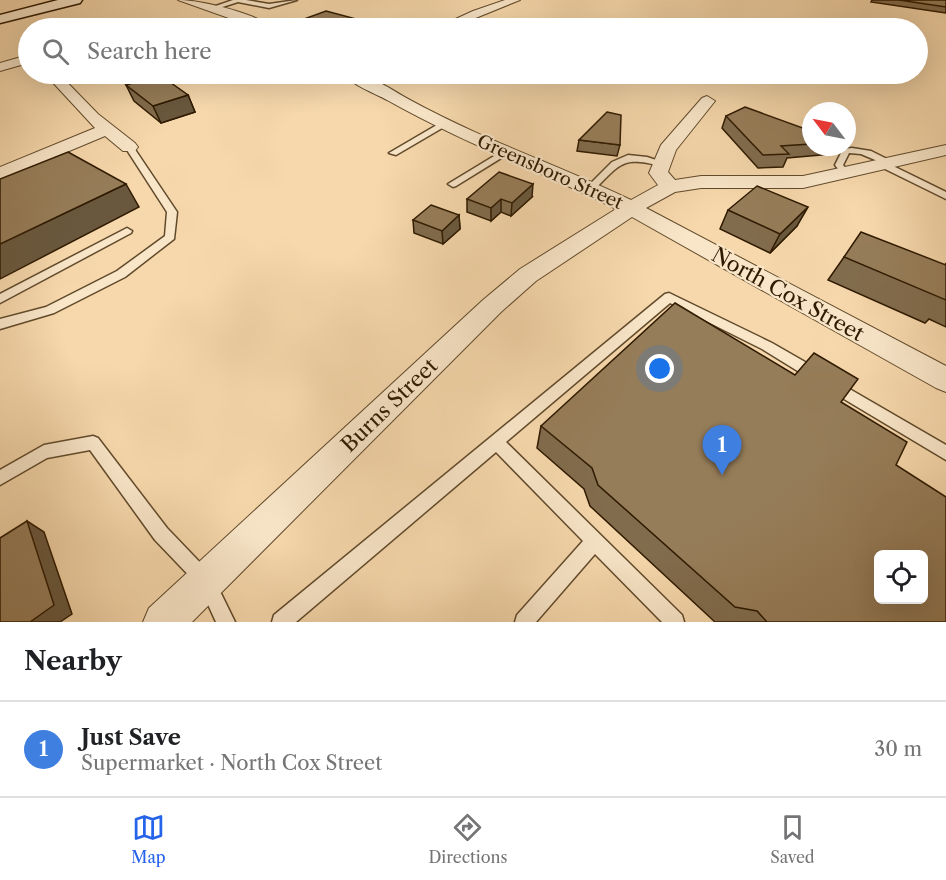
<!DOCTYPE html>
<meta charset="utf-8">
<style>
:root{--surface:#fff;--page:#f6f6f6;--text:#202124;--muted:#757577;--line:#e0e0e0;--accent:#2563eb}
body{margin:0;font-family:"Libre Caslon Text",serif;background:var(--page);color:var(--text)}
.controls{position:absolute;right:18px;bottom:18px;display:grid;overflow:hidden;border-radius:9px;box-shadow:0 6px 24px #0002}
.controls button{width:54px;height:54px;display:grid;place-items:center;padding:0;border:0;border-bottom:2px solid var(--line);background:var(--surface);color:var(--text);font:30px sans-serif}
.compass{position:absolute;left:802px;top:102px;width:54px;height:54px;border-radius:50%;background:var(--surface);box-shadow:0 6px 24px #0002;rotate:302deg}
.you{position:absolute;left:660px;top:369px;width:21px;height:21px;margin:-15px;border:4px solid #fff;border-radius:50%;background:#1a73e8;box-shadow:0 0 0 9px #1a73e833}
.badge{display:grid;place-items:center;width:39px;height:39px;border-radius:50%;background:var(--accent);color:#fff;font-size:20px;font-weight:700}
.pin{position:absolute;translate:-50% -50px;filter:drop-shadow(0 2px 3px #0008)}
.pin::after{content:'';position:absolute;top:32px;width:21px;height:18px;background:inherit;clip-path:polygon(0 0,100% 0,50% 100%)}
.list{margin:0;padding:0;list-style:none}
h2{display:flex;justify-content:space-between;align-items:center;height:78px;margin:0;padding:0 24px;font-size:26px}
h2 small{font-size:20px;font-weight:400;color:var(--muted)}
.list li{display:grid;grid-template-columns:39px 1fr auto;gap:18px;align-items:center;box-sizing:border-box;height:96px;padding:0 24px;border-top:2px solid var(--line)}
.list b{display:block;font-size:22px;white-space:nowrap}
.list p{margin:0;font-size:20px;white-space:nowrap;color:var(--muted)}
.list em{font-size:20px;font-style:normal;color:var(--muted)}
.icon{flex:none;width:33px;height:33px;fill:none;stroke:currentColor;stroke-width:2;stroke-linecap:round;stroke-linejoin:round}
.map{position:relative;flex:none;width:946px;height:622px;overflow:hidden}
.search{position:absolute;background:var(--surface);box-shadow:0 6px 24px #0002;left:18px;right:18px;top:18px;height:66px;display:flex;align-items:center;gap:15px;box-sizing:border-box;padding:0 21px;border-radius:33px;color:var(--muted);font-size:22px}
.sheet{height:174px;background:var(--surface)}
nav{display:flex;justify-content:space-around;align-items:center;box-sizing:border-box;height:84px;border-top:2px solid var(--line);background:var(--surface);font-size:16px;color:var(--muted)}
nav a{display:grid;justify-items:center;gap:3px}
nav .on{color:var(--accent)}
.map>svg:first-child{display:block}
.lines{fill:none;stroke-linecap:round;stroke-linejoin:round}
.service-casing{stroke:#614a2b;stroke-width:3}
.minor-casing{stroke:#614a2b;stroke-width:2}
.secondary-casing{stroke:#2f1a00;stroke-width:3}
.service{fill:#f9e6c9;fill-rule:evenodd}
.minor{fill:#f9e6c9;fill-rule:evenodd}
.secondary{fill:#f9e6c9;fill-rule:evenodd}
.wall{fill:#816c4d;stroke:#2f1a00;stroke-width:1.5}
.shaded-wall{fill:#69583e;stroke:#2f1a00;stroke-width:1.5}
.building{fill:#967d59;stroke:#2f1a00;stroke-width:1.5;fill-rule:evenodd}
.labels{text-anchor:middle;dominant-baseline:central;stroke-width:4.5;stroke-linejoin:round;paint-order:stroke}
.far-street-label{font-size:18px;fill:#2f1a00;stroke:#f9e6c9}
.street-label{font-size:21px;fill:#2f1a00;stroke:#f9e6c9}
</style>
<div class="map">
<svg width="946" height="622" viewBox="0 0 946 622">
<rect width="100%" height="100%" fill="#f6d8ac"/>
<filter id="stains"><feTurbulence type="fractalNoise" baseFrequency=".00333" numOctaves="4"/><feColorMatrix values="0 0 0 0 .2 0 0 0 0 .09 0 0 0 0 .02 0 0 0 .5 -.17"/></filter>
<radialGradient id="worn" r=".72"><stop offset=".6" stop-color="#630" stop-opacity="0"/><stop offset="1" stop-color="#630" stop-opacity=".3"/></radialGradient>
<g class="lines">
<defs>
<g id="service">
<path d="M 233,0 L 246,0 L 269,4 L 297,0 L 269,8 L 238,2 L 213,10 L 210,8 Z"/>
<path d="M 442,122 L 449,124 L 396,155 L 389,153 Z"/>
<path d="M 126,145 L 132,145 L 177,212 L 174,239 L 125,277 L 54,313 L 0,329 L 0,319 L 46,307 L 117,271 L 165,236 L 167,212 L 125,147 Z"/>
<path d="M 852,148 L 871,151 L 891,161 L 891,165 L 946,192 L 946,199 L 879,166 L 878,164 L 880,162 L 861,154 L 849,153 L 843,165 L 849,172 L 848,174 L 842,174 L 835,165 L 843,149 Z"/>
<path d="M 504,150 L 511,152 L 456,186 L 453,187 L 448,184 Z"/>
<path d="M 628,155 L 647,157 L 665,163 L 661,166 C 622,156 621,163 594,190 L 588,190 L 588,186 L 612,162 Z"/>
<path d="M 127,228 L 132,231 L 131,233 L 0,303 L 0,294 Z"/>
<path d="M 669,293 L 772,343 L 819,370 L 821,374 L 819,378 L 814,379 L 809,378 L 762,349 L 670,303 L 506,442 L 682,615 L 684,622 L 662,622 L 595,554 L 536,622 L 515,622 L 517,615 L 583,541 L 496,452 L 296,622 L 272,622 L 274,615 L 665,294 Z"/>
<path d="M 834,380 L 946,445 L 946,460 L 829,390 L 827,386 L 829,382 Z"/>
<path d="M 93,436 L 98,438 L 167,528 L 212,575 L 235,622 L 216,622 L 200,587 L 155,540 L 90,450 L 47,458 L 0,485 L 0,470 L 44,445 Z"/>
</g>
<g id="minor">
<path d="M 178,0 C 199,0 257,13 272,28 L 257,28 Z"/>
<path d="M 505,0 L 520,0 L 451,28 L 436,28 L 473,11 Z"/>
<path d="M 28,55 L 28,63 L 0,71 L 0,63 Z"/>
<path d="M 45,74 L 59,74 L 98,114 L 135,143 L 138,147 L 135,151 L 123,151 L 105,136 L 0,180 L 0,167 L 95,128 Z"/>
<path d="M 344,74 C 367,71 390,89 410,100 C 481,139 558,165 631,200 L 658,185 L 649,173 L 661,145 L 702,98 L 707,96 L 715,101 L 676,150 L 668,172 L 675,180 L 701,176 L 803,176 L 946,145 L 946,155 L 803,188 L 701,188 L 675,192 L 646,208 L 946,366 L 946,392 L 936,388 L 632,217 L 536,281 L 501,312 L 192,622 L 143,622 L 149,608 L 483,300 L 520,269 L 616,209 C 540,171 461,142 387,100 C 374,93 354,86 344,74 Z"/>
</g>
<path id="secondary" d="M 58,0 L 82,0 L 80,3 L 0,23 L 0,15 Z"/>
</defs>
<!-- service casing -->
<use href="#service" class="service-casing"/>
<!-- minor casing -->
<use href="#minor" class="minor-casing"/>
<!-- secondary casing -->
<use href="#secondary" class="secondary-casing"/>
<!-- service -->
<use href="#service" class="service"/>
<!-- minor -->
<use href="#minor" class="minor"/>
<!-- secondary -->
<use href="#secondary" class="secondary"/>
</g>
<!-- wall -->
<g class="wall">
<path d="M 872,0 L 946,0 L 946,13 L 871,2 Z"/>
<path d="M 290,24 L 361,27 L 358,28 L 291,28 Z"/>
<path d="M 126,85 L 188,95 L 195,112 L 161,123 L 134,101 Z"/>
<path d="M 726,116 L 811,131 L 811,147 L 836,147 L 832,154 L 787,158 L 783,167 L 758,168 L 722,128 Z"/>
<path d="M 579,140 L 620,145 L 617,156 L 577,151 Z"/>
<path d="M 532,197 L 511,216 L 501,212 L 491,221 L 467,212 L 467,199 Z"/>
<path d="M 728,210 L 797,226 L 770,253 L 720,229 Z"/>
<path d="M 459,215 L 460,229 L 443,244 L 414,233 L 413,220 Z"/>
<path d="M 844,257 L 945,265 L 946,263 L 946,327 L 929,319 L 925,323 L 828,280 Z"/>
<path d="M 841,402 L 896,465 L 946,622 L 715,622 L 590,506 L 584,489 L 537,448 L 541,426 Z"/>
</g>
<!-- shaded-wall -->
<g class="shaded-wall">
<path d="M 360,20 L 361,27 L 358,28 L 337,28 Z"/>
<path d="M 188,95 L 195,112 L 161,123 L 153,106 Z"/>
<path d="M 126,184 L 139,207 L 0,279 L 0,244 Z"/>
<path d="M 533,184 L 532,197 L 511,216 L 512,203 Z"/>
<path d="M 501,199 L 501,212 L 491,221 L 491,208 Z"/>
<path d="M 808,207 L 797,226 L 770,253 L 780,234 Z"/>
<path d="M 459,215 L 460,229 L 443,244 L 442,231 Z"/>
<path d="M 27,521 L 44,532 L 72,614 L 60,622 L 30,622 Z"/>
</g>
<!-- building -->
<g class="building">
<path d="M 899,0 L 946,0 L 946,7 Z"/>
<path d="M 326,11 L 360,20 L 337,28 L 306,28 L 290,24 Z"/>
<path d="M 77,25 L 81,28 L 65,28 Z"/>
<path d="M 160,75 L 188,95 L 153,106 L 126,85 Z"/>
<path d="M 745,107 L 811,131 L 811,144 L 781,146 L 789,154 L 763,155 L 726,116 Z"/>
<path d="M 607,112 L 621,115 L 620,145 L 579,140 Z"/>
<path d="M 68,152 L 126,184 L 0,244 L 0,179 Z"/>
<path d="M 499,172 L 533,184 L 512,203 L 501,199 L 491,208 L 467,199 Z"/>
<path d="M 757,186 L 808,207 L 780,234 L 728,210 Z"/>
<path d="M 431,205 L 459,215 L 442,231 L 413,220 Z"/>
<path d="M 861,232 L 946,265 L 946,300 L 844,257 Z"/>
<path d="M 675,303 L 795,375 L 814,353 L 858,379 L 841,402 L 907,442 L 896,465 L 946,497 L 946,622 L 767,622 L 757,611 L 735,607 L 598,485 L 592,468 L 541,426 ZM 879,555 L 924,555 L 924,600 L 879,600 Z"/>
<path d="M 27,521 L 54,605 L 30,622 L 0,622 L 0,538 Z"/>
</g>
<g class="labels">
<!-- far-street labels -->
<g class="far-street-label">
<text transform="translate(550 172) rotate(24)">Greensboro Street</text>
</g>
<!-- street labels -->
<g class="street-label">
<text transform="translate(788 294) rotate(29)">North Cox Street</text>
<text transform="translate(389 405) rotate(-44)">Burns Street</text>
</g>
</g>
<rect width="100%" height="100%" filter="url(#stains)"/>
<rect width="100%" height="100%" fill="url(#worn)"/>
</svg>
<div class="controls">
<button><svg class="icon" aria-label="locate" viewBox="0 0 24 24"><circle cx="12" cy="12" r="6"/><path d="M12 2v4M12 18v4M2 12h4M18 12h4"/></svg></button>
</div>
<svg class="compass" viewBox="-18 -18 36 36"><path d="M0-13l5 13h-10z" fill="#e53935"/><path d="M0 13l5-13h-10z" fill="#757577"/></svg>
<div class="you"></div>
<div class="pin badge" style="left:722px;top:475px;background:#3f7fe0">1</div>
<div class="search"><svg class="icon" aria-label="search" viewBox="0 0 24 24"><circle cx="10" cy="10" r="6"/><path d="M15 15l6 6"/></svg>Search here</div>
</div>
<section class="sheet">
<h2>Nearby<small></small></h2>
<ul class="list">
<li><span class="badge" style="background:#3f7fe0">1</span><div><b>Just Save</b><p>Supermarket · North Cox Street</p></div><em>30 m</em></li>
</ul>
</section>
<nav>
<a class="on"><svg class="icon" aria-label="map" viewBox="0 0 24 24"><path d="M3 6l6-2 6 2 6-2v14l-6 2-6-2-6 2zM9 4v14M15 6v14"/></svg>Map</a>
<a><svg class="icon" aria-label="directions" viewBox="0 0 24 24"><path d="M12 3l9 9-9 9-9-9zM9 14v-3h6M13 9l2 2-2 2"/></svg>Directions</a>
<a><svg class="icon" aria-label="saved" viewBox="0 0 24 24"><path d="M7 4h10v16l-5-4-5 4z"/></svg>Saved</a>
</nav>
